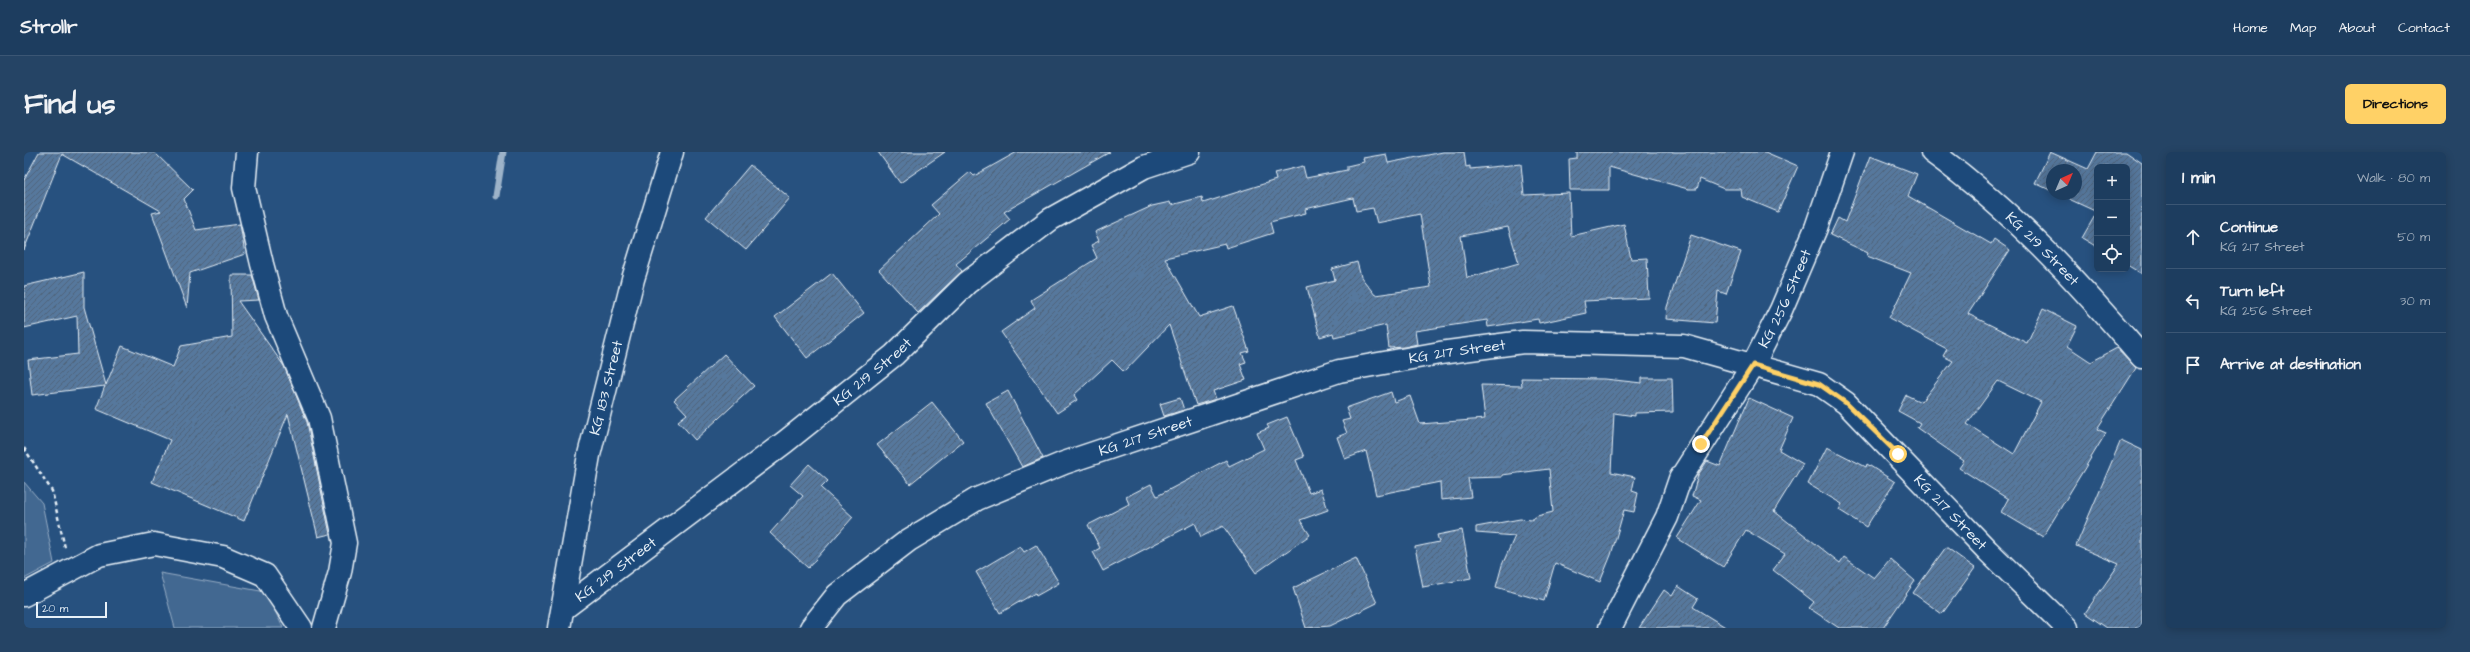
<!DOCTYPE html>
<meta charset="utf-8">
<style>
:root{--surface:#1d3d5f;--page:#254465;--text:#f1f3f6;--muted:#a0aebd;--line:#3b5674;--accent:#ffd166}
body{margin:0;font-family:"Architects Daughter",sans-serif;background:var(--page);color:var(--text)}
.controls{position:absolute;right:12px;top:12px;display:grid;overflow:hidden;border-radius:6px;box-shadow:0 2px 10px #0003}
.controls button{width:36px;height:36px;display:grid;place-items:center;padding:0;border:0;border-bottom:1px solid var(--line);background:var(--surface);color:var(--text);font:20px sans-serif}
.compass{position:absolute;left:2022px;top:12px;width:36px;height:36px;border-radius:50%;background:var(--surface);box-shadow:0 2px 10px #0003;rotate:44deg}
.scale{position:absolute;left:12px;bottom:10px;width:71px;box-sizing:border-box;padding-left:4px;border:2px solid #e8f1f8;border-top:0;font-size:11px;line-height:14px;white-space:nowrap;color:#e8f1f8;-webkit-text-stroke:3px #1f4a7a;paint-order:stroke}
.stop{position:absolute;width:12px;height:12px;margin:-9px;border:3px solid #ffd166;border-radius:50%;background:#fff}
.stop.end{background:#ffd166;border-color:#fff;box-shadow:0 1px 4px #0008}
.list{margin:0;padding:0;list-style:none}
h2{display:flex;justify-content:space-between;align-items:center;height:52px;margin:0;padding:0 16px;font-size:17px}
h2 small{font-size:13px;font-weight:400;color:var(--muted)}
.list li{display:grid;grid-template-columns:26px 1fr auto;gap:12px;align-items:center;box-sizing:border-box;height:64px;padding:0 16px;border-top:1px solid var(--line)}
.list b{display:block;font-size:15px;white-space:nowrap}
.list p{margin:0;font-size:13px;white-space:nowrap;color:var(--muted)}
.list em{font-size:13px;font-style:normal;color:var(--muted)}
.icon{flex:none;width:22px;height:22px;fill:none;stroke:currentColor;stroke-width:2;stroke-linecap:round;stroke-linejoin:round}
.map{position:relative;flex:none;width:2118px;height:476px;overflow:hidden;border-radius:6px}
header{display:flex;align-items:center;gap:24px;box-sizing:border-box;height:56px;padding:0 20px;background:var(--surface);border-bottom:1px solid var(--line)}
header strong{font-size:19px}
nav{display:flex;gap:22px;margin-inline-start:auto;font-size:14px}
.intro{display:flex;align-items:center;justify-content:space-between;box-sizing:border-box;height:96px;padding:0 24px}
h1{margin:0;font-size:28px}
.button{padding:10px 18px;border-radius:6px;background:var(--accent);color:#111;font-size:14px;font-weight:700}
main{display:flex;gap:24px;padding:0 24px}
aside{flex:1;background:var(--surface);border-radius:6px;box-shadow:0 2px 10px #0003}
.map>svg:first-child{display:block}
.green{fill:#436891;stroke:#96acc4}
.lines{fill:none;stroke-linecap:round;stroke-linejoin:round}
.stream{stroke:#9db3c9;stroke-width:7}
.building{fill:url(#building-hatch);stroke:#e8f1f8;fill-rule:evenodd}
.minor-casing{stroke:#e8f1f8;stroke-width:25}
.path{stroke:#e8f1f8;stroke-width:2.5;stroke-dasharray:4 3;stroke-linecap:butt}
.minor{stroke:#1f4a7a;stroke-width:22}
.route{stroke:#ffd166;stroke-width:5}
.labels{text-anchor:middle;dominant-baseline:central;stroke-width:4;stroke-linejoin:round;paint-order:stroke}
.street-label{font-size:15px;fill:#e8f1f8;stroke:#1f4a7a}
</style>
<header>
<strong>Strollr</strong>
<nav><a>Home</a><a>Map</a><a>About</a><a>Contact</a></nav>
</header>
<div class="intro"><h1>Find us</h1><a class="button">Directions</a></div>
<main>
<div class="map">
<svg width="2118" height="476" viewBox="0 0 2118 476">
<defs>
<pattern id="building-hatch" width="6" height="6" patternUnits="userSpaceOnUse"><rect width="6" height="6" fill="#57789d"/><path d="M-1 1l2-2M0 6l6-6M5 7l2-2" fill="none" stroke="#4f6278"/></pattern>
</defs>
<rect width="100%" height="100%" fill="#27517f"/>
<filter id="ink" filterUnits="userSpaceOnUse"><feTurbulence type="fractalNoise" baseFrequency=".025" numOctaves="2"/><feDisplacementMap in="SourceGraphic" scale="8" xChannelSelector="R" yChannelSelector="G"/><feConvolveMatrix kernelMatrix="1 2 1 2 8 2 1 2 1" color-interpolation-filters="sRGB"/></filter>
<g filter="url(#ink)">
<!-- green -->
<g class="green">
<path d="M 0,330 L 18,351 L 30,411 L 0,427 Z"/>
<path d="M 136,421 L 242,440 L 259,476 L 151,476 Z"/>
</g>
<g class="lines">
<!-- stream -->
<path class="stream" d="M 472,44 L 479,0"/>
</g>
<!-- building -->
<g class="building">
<path d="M 15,0 L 130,0 L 169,38 L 160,47 L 172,78 L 216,72 L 221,102 L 166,121 L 163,156 L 128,61 L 137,59 L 38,2 L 0,98 L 0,28 Z"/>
<path d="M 854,0 L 921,0 L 876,31 Z"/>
<path d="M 993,0 L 1086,0 L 980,60 L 986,67 L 932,112 L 938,119 L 894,161 L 855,118 L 915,62 L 907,53 L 946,20 L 950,24 Z"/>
<path d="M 1419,0 L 1440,0 L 1442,15 L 1446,14 L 1446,17 L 1497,12 L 1500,43 L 1545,41 L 1547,84 L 1600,72 L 1607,107 L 1623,106 L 1625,146 L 1560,149 L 1562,161 L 1515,171 L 1514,167 L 1464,175 L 1463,168 L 1391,179 L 1393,192 L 1381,195 L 1365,196 L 1362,173 L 1310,185 L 1309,181 L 1296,185 L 1283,135 L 1311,128 L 1308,117 L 1333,110 L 1337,125 L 1351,143 L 1407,135 L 1396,62 L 1353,71 L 1349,56 L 1332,59 L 1329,46 L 1281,57 L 1282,61 L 1246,70 L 1249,81 L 1202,96 L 1201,92 L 1141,106 L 1175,165 L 1209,154 L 1225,199 L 1218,201 L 1222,210 L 1216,212 L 1222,228 L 1189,239 L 1192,247 L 1172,253 L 1145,173 L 1100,220 L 1088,208 L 1050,243 L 1053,248 L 1033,261 L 977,180 L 1011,156 L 1007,148 L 1073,106 L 1067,93 L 1075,89 L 1071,80 L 1128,54 L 1146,50 L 1147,53 L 1178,45 L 1179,51 L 1252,28 L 1250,21 L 1279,14 L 1282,26 L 1323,18 L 1323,14 L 1340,10 L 1339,6 L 1362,2 L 1364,11 ZM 1484,75 L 1495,111 L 1443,126 L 1437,84 Z"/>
<path d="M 1553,0 L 1741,0 L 1774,14 L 1754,60 L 1718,45 L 1717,37 L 1700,37 L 1676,27 L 1673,37 L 1664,37 L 1585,15 L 1585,38 L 1546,38 L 1545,7 L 1553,6 Z"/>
<path d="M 2026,0 L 2064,17 L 2073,0 L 2102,0 L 2118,11 L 2118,122 L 2103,113 L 2103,15 L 2073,15 L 2073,95 L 2058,86 L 2073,60 L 2034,42 L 2052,42 L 2052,18 L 2028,18 L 2028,39 L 2011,31 Z"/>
<path d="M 1846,4 L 1893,22 L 1884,44 L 1967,92 L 1970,87 L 1986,98 L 1944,162 L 2003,191 L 2019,157 L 2053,174 L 2043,194 L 2067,210 L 2093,196 L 2112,216 L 2073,277 L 2082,281 L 2019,385 L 1977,360 L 1984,347 L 1935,316 L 1940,309 L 1893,276 L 1896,271 L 1874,259 L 1882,243 L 1897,250 L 1929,209 L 1919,204 L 1923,197 L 1865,166 L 1887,121 L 1843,104 L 1844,101 L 1806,83 L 1814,66 L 1821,70 ZM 1974,229 L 2017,250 L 1990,302 L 1943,272 Z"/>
<path d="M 726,13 L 766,46 L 722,98 L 682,65 Z"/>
<path d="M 1667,83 L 1717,100 L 1702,142 L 1694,139 L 1691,171 L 1642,167 L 1643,155 Z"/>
<path d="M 60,120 L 60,155 L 82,233 L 98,194 L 149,215 L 157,194 L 208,185 L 207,123 L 228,123 L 235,148 L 214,149 L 260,214 L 283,270 L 306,382 L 294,385 L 264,262 L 220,369 L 128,330 L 146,288 L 72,257 L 81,234 L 8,243 L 4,208 L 54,202 L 53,164 L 0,176 L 0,134 Z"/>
<path d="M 808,121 L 840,161 L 783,206 L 751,165 Z"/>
<path d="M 700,202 L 730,234 L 671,288 L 654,269 L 663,262 L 650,248 Z"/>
<path d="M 1497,226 L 1581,227 L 1618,231 L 1618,226 L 1648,226 L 1649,260 L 1611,261 L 1611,264 L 1590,261 L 1587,320 L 1611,325 L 1608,339 L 1614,341 L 1610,360 L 1600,358 L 1587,403 L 1576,430 L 1531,411 L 1520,449 L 1472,435 L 1478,413 L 1491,384 L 1452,381 L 1452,375 L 1496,367 L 1507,368 L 1513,364 L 1529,360 L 1525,317 L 1478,323 L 1478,325 L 1444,326 L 1447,345 L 1417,348 L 1416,330 L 1352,343 L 1342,299 L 1321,307 L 1313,285 L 1323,281 L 1318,269 L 1326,267 L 1322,256 L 1367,240 L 1370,250 L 1386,244 L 1396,272 L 1461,267 L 1457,233 L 1498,234 Z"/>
<path d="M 984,239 L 1019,306 L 998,315 L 962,251 Z"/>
<path d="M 1156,246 L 1160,258 L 1140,264 L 1136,252 Z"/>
<path d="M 1725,246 L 1769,266 L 1755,298 L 1779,312 L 1750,359 L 1816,411 L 1820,405 L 1850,426 L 1866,407 L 1891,429 L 1859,476 L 1815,476 L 1785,456 L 1790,450 L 1749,418 L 1761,402 L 1722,378 L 1699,415 L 1653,386 L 1677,348 L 1668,344 L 1674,323 L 1683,309 L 1696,314 Z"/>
<path d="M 908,250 L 939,289 L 886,332 L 853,293 Z"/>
<path d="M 1263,265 L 1280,305 L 1272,308 L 1285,341 L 1297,337 L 1304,358 L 1276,368 L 1286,383 L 1232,421 L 1199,374 L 1177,385 L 1171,371 L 1079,419 L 1069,400 L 1076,396 L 1064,373 L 1105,352 L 1102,345 L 1127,332 L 1133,344 L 1202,308 L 1205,314 L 1240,297 L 1233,281 L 1245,276 L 1243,273 Z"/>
<path d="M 2097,288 L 2118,298 L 2118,476 L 2083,476 L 2061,461 L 2095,412 L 2052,394 Z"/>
<path d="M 1803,295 L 1842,315 L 1843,312 L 1871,330 L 1842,375 L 1815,358 L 1818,352 L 1784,332 Z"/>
<path d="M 785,312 L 804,329 L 797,336 L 829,365 L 784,416 L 746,381 L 779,344 L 766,333 Z"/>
<path d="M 1438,378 L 1447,426 L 1399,435 L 1391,395 L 1415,390 L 1413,383 Z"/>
<path d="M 1012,393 L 1035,431 L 1012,444 L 1011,441 L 976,461 L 952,420 L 996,394 L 1000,400 Z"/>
<path d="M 1922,395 L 1951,416 L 1918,462 L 1889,441 Z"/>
<path d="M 1332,406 L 1353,451 L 1306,474 L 1282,476 L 1269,436 Z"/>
<path d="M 1654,434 L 1674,447 L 1669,455 L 1703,476 L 1615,476 L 1640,438 L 1648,444 Z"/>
</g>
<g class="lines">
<defs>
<g id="minor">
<path d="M 223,0 L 220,36 L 238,112 L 252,164 L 295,266 L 321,391 L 316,420 L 300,476"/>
<path id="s1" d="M 1908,0 C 1987,57 2055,131 2118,205"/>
<path d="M 0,443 L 75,403 L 130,392 L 199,405 L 241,423 L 277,476"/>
<path id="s2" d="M 539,457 L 761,290 L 870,203 L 943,131 L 1027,67 L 1120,15 L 1165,0"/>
<path id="s3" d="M 535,476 L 565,303 L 609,127 L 648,0"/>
<path id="s4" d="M 787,476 L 813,443 L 885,388 L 953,347 L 1040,311 L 1315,219 L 1416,201 L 1499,190 L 1660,194 L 1795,232 L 1822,251 L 1964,399 L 2043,476"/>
<path id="s5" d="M 1586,476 L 1643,365 L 1656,327 L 1729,213 L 1757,158 L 1792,76 L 1818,0"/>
</g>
</defs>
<!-- minor casing -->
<use href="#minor" class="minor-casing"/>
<!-- path -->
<path class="path" d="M 0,296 L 28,339 L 41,396"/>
<!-- minor -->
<use href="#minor" class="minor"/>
</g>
</g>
<g class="lines" filter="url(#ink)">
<!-- route -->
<path class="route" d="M 1677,292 L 1729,213 L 1795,232 L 1822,251 L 1874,302"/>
</g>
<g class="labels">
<!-- street labels -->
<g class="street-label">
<text stroke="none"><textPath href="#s1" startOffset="147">KG 219 Street</textPath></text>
<text stroke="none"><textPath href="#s5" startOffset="374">KG 256 Street</textPath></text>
<text stroke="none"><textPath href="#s4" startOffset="716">KG 217 Street</textPath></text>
<text stroke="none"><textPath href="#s2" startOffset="390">KG 219 Street</textPath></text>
<text stroke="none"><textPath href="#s3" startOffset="245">KG 183 Street</textPath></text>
<text stroke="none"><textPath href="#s4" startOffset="392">KG 217 Street</textPath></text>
<text stroke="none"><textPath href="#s4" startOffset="1268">KG 217 Street</textPath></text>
<text stroke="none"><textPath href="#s2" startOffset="66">KG 219 Street</textPath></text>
</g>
</g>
</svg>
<div class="controls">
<button>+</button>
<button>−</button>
<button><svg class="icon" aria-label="locate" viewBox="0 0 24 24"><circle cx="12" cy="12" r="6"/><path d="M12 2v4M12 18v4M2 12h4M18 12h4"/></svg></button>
</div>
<svg class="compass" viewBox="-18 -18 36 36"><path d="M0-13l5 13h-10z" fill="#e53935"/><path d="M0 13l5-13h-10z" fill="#a0aebd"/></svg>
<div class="scale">20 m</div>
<div class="stop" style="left:1874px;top:302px"></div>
<div class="stop end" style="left:1677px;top:292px"></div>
</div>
<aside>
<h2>1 min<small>Walk · 80 m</small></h2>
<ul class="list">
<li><svg class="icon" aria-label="ahead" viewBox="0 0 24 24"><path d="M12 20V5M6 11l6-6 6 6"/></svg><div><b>Continue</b><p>KG 217 Street</p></div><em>50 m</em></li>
<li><svg class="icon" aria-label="left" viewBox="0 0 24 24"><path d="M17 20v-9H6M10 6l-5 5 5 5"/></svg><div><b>Turn left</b><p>KG 256 Street</p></div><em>30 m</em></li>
<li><svg class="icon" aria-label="arrive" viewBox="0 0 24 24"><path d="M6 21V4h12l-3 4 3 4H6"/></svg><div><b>Arrive at destination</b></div></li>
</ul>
</aside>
</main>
